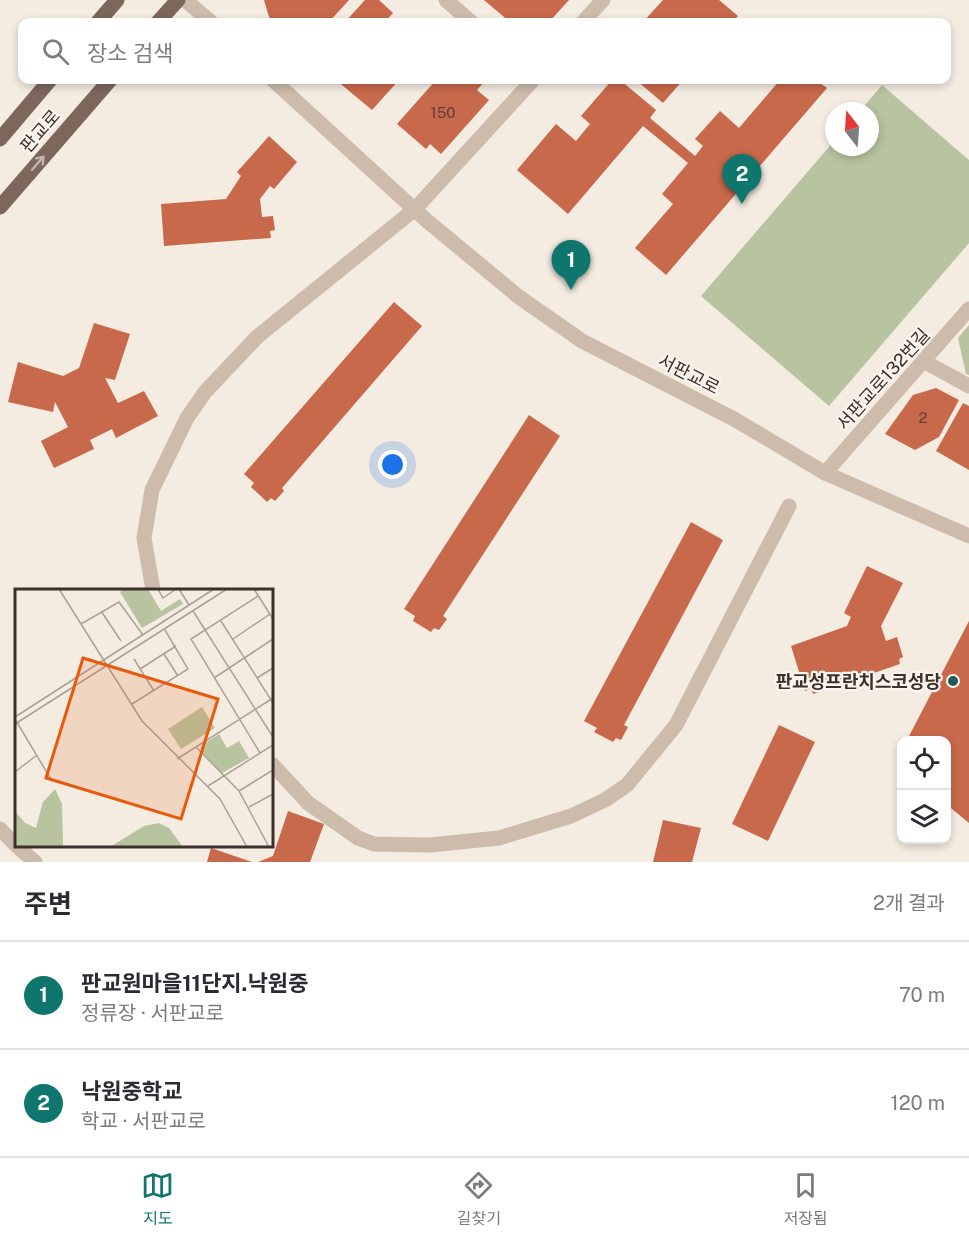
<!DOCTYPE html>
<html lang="ko">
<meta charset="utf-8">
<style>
:root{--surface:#fff;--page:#f2f2f3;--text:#2b2b33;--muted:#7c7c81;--line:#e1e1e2;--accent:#0f766e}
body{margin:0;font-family:"Public Sans","Noto Sans KR",sans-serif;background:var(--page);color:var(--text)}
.controls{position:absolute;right:18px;bottom:18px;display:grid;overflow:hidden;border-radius:12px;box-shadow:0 3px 9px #0003}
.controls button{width:54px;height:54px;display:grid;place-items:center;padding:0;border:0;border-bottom:2px solid var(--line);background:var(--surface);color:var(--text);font:30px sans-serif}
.compass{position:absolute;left:825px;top:102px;width:54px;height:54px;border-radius:50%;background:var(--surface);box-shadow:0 3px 9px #0003;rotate:343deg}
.you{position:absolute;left:393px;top:465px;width:21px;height:21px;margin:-15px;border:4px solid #fff;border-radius:50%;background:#1a73e8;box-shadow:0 0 0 9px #1a73e833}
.badge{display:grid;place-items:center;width:39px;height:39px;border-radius:50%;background:var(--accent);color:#fff;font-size:20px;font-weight:700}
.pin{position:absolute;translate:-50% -50px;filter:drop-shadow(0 2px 3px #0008)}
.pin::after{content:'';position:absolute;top:32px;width:21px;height:18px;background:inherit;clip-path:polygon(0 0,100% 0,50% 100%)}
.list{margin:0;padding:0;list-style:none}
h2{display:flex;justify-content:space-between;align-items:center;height:78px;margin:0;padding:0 24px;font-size:26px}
h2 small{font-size:20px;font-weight:400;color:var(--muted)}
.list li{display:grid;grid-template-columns:39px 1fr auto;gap:18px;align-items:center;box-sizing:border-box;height:108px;padding:0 24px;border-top:2px solid var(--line)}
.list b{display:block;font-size:22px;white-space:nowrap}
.list p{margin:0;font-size:20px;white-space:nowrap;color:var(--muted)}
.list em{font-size:20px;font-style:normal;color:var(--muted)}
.icon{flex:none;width:33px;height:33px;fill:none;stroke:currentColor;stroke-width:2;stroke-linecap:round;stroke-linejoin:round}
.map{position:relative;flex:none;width:969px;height:862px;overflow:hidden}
.search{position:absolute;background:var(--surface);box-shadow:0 3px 9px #0003;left:18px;right:18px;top:18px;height:66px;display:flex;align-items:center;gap:15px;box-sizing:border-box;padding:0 21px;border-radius:12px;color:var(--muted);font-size:22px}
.sheet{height:294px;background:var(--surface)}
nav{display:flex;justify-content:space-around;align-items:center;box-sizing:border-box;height:84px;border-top:2px solid var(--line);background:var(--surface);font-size:16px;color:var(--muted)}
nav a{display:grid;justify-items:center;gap:3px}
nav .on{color:var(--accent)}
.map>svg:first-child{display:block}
.green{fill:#b8c4a0}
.building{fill:#c8694b}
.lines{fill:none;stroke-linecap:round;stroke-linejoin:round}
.minor{stroke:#cdbbac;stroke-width:15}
.major{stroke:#7d675c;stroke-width:15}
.oneway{stroke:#c2b5ac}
.poi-dot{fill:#1f5a5e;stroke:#fbf5ee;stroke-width:2}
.labels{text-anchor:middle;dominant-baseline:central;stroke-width:4.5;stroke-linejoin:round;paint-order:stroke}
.number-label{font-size:15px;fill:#5e3e33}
.street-label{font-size:18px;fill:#3b302b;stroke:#fbf5ee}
.poi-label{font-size:18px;font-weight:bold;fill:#3b302b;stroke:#fbf5ee;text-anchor:end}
.inset-road{fill:none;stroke:#aaa098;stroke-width:1.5}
.view{fill:#e8590c;fill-opacity:0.15;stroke:#e8590c;stroke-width:3}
.inset-edge{fill:none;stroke:#3b302b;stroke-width:3}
</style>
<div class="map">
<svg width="969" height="862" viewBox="0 0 969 862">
<rect width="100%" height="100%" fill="#f4ebe1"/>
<!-- green -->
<g class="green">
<path d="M 882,85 L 969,160 L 969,243 L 829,406 L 701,296 L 834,141 L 834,147 L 870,147 L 870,111 L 860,111 Z"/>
<path d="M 969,325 L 969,375 L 966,374 L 958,338 Z"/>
</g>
<!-- building -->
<g class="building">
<path d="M 264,0 L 349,0 L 329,22 L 274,22 L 269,17 Z"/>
<path d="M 365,0 L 379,0 L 393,13 L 385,22 L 345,22 Z"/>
<path d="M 484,0 L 569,0 L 549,22 L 510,22 Z"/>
<path d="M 663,0 L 719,0 L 738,16 L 732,22 L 643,22 Z"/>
<path d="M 336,80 L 399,80 L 372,110 Z"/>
<path d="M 436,80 L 483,80 L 485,81 L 477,90 L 489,100 L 441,154 L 430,144 L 426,149 L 397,124 Z"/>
<path d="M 612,80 L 620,80 L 656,110 L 650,118 L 695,156 L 703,146 L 695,139 L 720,111 L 739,128 L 780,80 L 816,80 L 827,88 L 666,275 L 635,248 L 673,204 L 662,194 L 688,163 L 643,126 L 568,214 L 517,170 L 556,124 L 576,141 L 590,124 L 581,116 Z"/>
<path d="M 636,80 L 683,80 L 663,103 Z"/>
<path d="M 269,136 L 297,162 L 274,189 L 270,186 L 260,199 L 262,217 L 273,216 L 275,230 L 270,231 L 271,238 L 164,246 L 161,204 L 226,199 L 241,176 L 237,172 Z"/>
<path d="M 394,302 L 422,326 L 282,488 L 284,491 L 275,501 L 271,498 L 267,502 L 251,487 L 254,483 L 244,474 Z"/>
<path d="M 94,323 L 130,334 L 115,380 L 105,378 L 118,403 L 144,391 L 158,416 L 116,438 L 112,429 L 90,440 L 94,449 L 54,468 L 41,441 L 68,427 L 55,402 L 53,412 L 8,402 L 18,362 L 63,376 L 79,368 Z"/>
<path d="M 936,388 L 959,400 L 939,437 L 915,450 L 885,434 L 913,395 Z"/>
<path d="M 963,403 L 969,406 L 969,470 L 936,451 Z"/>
<path d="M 529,415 L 560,436 L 443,616 L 447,619 L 439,630 L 434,628 L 431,632 L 413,621 L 415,616 L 404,609 Z"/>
<path d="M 691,522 L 723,540 L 624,725 L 628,727 L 621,740 L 616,738 L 613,742 L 594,732 L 597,728 L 584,721 Z"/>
<path d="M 867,566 L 903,583 L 881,626 L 886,641 L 897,637 L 903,657 L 899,659 L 900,664 L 813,694 L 811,689 L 805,691 L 791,646 L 847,626 L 851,617 L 844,613 Z"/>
<path d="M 969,621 L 969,823 L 946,804 L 946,740 L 907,740 Z"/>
<path d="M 779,725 L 815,742 L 768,841 L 732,824 Z"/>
<path d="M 288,811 L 324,824 L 310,862 L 258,862 L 273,856 Z"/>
<path d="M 663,820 L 701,828 L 692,862 L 653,862 Z"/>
<path d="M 211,848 L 252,862 L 207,862 Z"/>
</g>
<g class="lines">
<!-- minor -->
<g class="minor">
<path d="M 185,0 L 211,22"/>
<path d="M 446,0 L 471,22"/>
<path d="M 583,22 L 603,0"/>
<path d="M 273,80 L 426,220 L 519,297 L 582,341 L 734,419 L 825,473 L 969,536"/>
<path d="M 925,362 L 969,386"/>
<path d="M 825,473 L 969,309"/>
<path d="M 153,590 L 144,538 L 152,490 L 187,418 L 205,392 L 257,337 L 415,209 L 533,80"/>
<path d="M 272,764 L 308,803 L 358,838 L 374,844 L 430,845 L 499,838 L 571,816 L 605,800 L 627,785 L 676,725 L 789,506"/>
<path d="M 0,829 L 16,845"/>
<path d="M 17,846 L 35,862"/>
</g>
<!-- major -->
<g class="major">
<path d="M 98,22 L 117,0"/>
<path d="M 158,22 L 178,0"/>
<path d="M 0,139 L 50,80"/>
<path d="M 0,207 L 110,80"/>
</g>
</g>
<!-- one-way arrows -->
<defs><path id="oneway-shaft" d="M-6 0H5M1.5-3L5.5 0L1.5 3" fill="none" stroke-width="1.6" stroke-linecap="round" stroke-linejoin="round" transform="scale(1.5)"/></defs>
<use class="oneway" href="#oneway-shaft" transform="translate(38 163) rotate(-49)"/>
<!-- markers -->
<circle class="poi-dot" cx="953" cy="681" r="6"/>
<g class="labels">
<!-- number labels -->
<g class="number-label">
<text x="443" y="112">150</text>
<text x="923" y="417">2</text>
</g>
<!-- street labels -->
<g class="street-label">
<text transform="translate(40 131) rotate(-49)">판교로</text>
<text transform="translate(689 374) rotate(27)">서판교로</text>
<text transform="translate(883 379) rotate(-48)">서판교로132번길</text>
</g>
<!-- poi labels -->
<g class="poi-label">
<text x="941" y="681">판교성프란치스코성당</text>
</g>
</g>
<!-- overview -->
<g transform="translate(15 589)">
<rect width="258" height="258" fill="#f4ebe1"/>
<path d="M 109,0 L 133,0 L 146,22 L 165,10 L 168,15 L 127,39 L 105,3 ZM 187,118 L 200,139 L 166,160 L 153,140 ZM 204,145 L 212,159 L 224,152 L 234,169 L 207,184 L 186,162 L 187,156 ZM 40,200 L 47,215 L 48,258 L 0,258 L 0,222 L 10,234 L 21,239 L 28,213 ZM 144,234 L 154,239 L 168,258 L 95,258 L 129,237 Z" fill="#b8c4a0"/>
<path class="inset-road" d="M 44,0 L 127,132 L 205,210 L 232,258M 143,0 L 148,9 L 161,0M 164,0 L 174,16M 239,0 L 258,30M 243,7 L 176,50 L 245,164M 86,22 L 106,52M 178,22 L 258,148M 206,32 L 258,114M 66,35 L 104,13 L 128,46M 218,50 L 255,25M 149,65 L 163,87M 119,70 L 139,102M 125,80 L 161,57M 199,89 L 258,50M 242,89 L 258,79M 117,115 L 173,80 L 150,41M 0,128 L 199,0M 0,130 L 37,192M 0,135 L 212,0M 181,158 L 224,202 L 254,258M 162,170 L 258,109M 0,183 L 22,166M 193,197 L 258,156M 224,202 L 258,181M 234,218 L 258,205"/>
<path class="view" d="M 68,69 L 203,110 L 166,230 L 31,189 Z"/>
<rect width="258" height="258" class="inset-edge"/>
</g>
</svg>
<div class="controls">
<button><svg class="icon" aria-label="locate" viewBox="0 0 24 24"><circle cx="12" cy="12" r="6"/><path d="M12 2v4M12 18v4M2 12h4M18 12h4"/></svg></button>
<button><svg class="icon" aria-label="layers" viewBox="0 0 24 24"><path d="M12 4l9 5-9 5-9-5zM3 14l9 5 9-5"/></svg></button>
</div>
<svg class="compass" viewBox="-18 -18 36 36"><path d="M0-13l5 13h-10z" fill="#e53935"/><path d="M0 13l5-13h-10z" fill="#7c7c81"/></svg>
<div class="you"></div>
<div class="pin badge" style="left:571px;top:290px">1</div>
<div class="pin badge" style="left:742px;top:204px">2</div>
<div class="search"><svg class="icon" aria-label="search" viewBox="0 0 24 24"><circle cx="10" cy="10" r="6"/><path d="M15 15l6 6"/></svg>장소 검색</div>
</div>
<section class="sheet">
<h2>주변<small>2개 결과</small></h2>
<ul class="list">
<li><span class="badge">1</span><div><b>판교원마을11단지.낙원중</b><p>정류장 · 서판교로</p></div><em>70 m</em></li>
<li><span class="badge">2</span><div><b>낙원중학교</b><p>학교 · 서판교로</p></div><em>120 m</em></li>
</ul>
</section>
<nav>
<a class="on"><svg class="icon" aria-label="map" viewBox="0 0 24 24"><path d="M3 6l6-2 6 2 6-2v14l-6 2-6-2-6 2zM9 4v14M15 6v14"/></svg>지도</a>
<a><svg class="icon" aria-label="directions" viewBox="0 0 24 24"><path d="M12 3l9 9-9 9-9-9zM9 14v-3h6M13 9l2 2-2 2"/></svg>길찾기</a>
<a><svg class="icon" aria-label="saved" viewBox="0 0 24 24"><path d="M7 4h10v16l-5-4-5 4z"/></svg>저장됨</a>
</nav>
